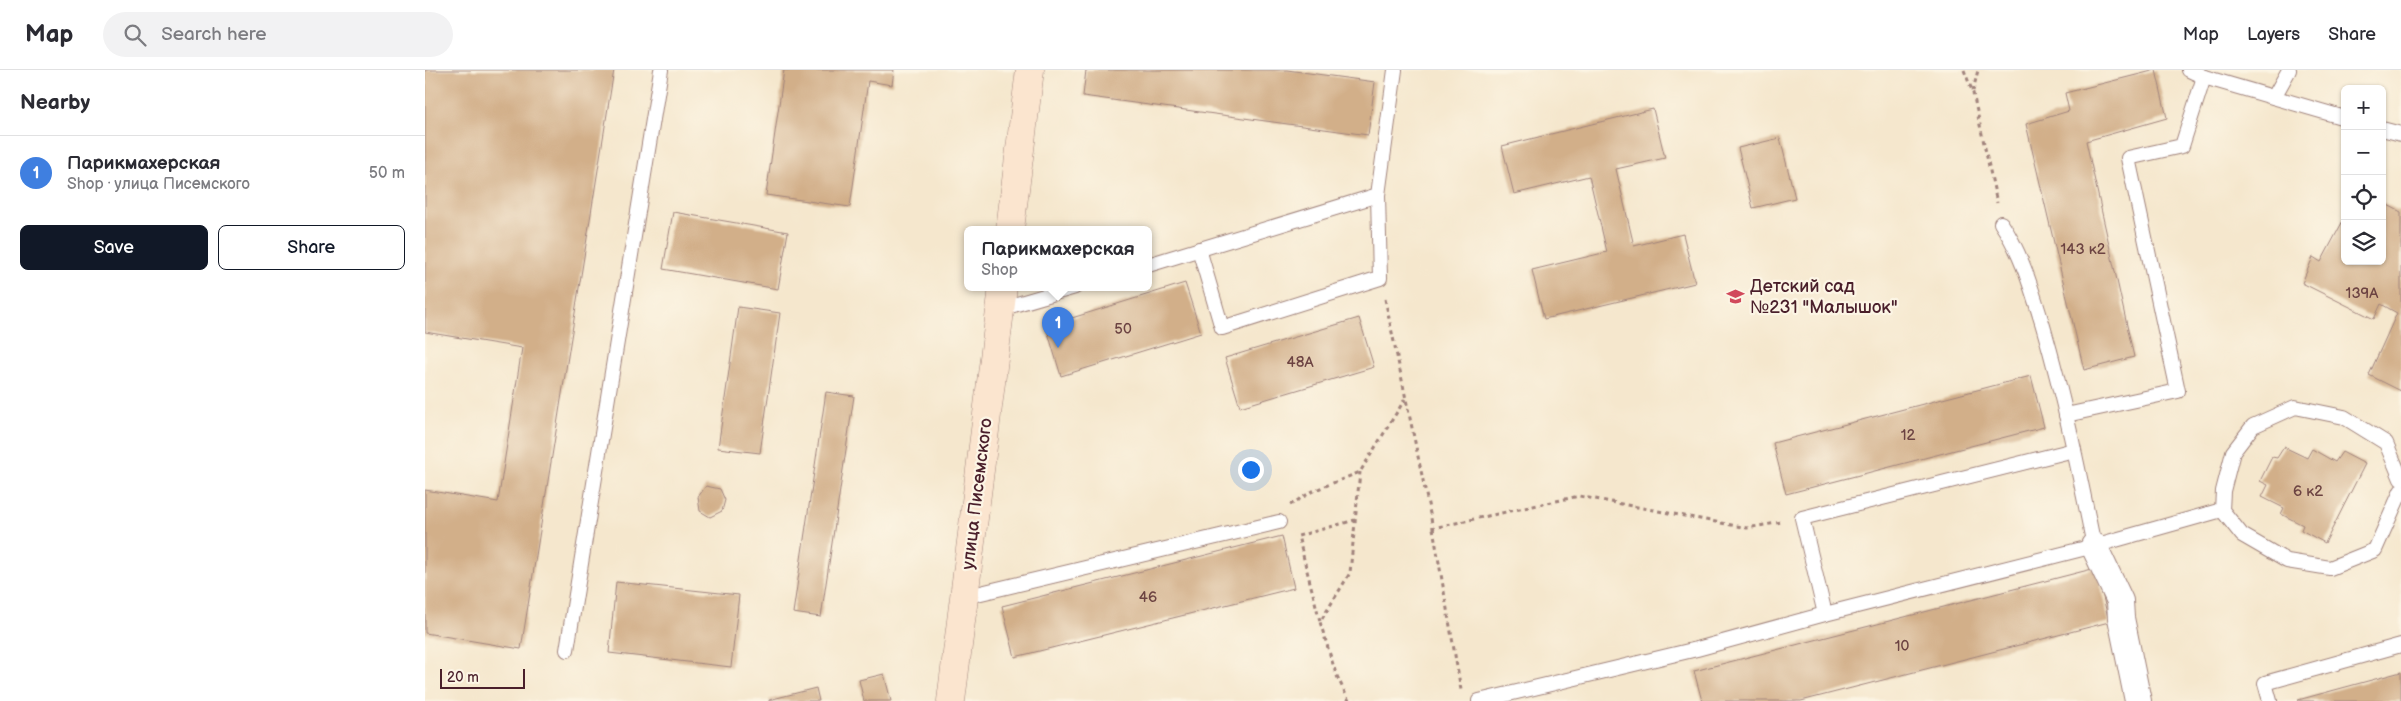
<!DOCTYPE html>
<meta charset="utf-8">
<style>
:root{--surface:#fff;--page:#f2f2f3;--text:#2b2b33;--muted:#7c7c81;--line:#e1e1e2;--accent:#111827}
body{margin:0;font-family:"Balsamiq Sans",sans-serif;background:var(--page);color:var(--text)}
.controls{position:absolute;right:15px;top:15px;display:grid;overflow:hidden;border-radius:8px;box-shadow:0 1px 4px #0004}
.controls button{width:45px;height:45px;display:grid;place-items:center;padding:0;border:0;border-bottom:1px solid var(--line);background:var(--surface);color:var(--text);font:25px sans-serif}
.scale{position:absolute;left:15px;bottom:12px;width:85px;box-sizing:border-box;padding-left:5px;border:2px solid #4a1f2b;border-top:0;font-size:14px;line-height:18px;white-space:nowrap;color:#4a1f2b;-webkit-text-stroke:4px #fcf5e5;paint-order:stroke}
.you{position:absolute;left:825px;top:399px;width:18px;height:18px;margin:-12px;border:4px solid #fff;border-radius:50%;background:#1a73e8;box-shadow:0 0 0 8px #1a73e833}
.badge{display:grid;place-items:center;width:32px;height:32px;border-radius:50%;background:var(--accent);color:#fff;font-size:16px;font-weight:700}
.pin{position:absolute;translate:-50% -41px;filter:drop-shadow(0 1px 2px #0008)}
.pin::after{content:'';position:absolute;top:26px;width:18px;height:15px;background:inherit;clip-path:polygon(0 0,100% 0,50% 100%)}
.popup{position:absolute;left:539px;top:156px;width:188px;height:65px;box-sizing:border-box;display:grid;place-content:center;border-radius:8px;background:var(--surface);filter:drop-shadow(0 1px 4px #0005);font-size:16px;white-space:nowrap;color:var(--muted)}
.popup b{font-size:19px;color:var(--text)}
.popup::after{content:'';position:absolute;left:50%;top:100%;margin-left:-10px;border:10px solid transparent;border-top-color:var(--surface)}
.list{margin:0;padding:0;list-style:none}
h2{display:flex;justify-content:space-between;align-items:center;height:65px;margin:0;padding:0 20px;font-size:21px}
h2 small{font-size:16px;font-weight:400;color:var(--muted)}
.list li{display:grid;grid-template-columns:32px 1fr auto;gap:15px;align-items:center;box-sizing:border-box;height:75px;padding:0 20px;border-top:1px solid var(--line)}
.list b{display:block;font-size:19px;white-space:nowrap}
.list p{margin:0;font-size:16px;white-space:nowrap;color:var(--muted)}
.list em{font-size:16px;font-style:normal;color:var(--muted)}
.actions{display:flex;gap:10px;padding:15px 20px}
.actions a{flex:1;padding:11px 0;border:1px solid var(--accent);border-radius:8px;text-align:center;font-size:18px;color:var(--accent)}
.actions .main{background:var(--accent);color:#fff}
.icon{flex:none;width:28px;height:28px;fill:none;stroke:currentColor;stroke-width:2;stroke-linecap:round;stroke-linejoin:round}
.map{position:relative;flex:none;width:1976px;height:631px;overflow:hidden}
header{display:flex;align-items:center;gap:30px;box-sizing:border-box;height:70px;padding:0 25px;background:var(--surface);border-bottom:1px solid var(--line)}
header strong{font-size:24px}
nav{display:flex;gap:28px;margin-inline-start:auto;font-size:18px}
.search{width:350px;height:45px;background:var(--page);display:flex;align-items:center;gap:12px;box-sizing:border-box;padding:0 18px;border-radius:28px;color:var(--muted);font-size:19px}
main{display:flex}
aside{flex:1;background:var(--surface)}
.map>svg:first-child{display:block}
.building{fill:#d2af89}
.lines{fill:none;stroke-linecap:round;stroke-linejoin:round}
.lane-casing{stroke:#a0837c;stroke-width:16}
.street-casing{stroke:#a0837c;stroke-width:28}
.secondary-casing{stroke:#a0837c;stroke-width:29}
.path{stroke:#a0837c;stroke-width:3;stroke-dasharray:4 4;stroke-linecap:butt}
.lane{stroke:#fff;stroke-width:14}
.street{stroke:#fff;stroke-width:26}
.secondary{stroke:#fbe5cf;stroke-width:28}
.labels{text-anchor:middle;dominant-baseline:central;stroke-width:4.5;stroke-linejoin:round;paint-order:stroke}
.number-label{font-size:15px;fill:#6c4342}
.poi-label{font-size:18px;fill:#4a1f2b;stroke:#fcf5e5;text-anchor:start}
.street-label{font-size:18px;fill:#4a1f2b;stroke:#fcf5e5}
</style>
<header>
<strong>Map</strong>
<div class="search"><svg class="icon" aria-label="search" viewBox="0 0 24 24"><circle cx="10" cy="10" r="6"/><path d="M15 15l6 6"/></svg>Search here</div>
<nav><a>Map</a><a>Layers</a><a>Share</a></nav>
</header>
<main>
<aside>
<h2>Nearby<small></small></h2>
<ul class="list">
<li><span class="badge" style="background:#3f7fe0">1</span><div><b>Парикмахерская</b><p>Shop · улица Писемского</p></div><em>50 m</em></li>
</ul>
<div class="actions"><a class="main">Save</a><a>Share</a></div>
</aside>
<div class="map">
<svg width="1976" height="631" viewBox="0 0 1976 631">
<rect width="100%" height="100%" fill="#fcf5e5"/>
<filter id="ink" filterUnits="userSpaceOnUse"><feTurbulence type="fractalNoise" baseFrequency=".02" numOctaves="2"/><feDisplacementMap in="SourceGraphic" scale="10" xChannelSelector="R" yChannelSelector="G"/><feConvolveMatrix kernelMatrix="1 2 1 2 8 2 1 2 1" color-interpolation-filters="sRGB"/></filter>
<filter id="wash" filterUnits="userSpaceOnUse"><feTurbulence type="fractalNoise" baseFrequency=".0096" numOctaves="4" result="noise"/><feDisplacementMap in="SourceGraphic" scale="20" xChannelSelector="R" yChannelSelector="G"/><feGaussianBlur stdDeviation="1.12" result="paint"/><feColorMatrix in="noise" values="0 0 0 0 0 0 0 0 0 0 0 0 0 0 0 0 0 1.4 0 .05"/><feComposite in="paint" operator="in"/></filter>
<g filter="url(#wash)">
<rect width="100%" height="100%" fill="#f5e7cd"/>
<g id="blocks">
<!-- building -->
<g class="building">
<path d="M 0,0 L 189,0 L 96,579 L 0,563 L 0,420 L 73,432 L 97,278 L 0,262 Z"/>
<path d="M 359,0 L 469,0 L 467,15 L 443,11 L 425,137 L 341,125 Z"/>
<path d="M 661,0 L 862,0 L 950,12 L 943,65 L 658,26 Z"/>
<path d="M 1731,0 L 1742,48 L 1661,71 L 1709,287 L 1659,300 L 1601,54 L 1644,41 L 1640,23 Z"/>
<path d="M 1228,39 L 1240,88 L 1191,99 L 1209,176 L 1258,164 L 1270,213 L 1119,249 L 1107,200 L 1182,182 L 1164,106 L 1089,124 L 1077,76 Z"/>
<path d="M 1355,68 L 1370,128 L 1328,138 L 1313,78 Z"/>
<path d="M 1957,132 L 1976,142 L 1976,321 L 1944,305 L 1972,243 L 1956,234 L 1949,249 L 1877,213 L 1888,187 L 1896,192 L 1920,147 L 1920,191 L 1957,191 Z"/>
<path d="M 248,142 L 363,162 L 353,219 L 238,199 Z"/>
<path d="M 760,213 L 776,263 L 636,306 L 621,256 Z"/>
<path d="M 313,237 L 355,243 L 335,383 L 293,378 Z"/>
<path d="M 934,248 L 949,297 L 815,337 L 800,288 Z"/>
<path d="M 1606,306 L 1619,357 L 1361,424 L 1348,373 Z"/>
<path d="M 401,322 L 429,326 L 396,547 L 368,543 Z"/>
<path d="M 1859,377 L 1882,388 L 1887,379 L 1910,392 L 1917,382 L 1940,394 L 1900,473 L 1876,460 L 1878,455 L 1856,444 L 1859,438 L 1837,427 L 1843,415 L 1835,411 L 1847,387 L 1852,388 Z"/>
<path d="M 281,416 L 295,419 L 300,430 L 297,441 L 285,447 L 275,441 L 273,427 Z"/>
<path d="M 857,466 L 869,518 L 590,587 L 577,536 Z"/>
<path d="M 1671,498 L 1684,552 L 1376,631 L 1277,631 L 1269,601 Z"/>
<path d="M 191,512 L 314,525 L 306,597 L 184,583 Z"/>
<path d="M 1976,602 L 1976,631 L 1874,631 L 1873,630 Z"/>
<path d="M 459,604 L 466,631 L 439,631 L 434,610 Z"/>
<path d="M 391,618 L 394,631 L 344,631 L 344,630 Z"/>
</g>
</g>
</g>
<g filter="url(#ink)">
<use href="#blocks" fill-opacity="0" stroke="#a0837c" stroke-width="1"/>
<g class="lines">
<defs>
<g id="lane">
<path d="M 1764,0 L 1779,7"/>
<path d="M 1849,27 L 1864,0"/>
<path d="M 1957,59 L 1976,64"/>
<path d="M 1576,153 C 1597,184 1607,220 1618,256 C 1639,328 1654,402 1669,476"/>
<path d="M 774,179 L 797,258 L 955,208 L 953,125"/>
<path d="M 723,195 L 953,125 L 970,0"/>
<path d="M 575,239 L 650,217"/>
<path d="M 1641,345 L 1753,321 L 1703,88 L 1757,76 L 1779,7 L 1920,48"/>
<path d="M 1976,409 L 1961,373 L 1919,347 L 1870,337 L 1828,356 L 1808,382 L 1798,421 L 1797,440 L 1817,465 L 1862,491 L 1905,498 L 1950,480 L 1976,421"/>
<path d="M 539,527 L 854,452"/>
<path d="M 1400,544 L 1377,448 L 1649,380"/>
<path d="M 142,580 L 236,0"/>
<path d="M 1054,631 L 1272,579 L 1400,544 L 1669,476 L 1797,440"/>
<path d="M 1845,631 L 1840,613 L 1976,575"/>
</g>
<path id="street" d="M 1669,476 L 1695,531 L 1696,548 L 1713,631"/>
<g id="secondary">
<path d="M 585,159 L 605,0"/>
<path d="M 526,631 L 578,217"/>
</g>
</defs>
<!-- lane casing -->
<use href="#lane" class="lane-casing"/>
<!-- street casing -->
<use href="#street" class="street-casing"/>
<!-- secondary casing -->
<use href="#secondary" class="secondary-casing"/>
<!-- path -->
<g class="path">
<path d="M 1539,0 L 1548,23 L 1572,133"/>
<path d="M 1548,21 L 1553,0"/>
<path d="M 960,229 L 1008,458 L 1154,426 L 1322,458 L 1357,452"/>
<path d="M 865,435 L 888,421 L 935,402 L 980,329"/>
<path d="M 1008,458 L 1036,620"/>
<path d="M 895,551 L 873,466 L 930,450"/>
<path d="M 924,631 L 911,604 L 895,552 L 925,503 L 935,402"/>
</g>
<!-- lane -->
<use href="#lane" class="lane"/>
<!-- street -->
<use href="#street" class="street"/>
<!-- secondary -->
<use href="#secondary" class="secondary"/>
</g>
</g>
<!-- icons -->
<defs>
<symbol id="school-bare" viewBox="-9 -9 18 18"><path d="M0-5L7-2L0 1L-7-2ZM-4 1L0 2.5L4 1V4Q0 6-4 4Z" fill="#d1495b" stroke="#fcf5e5" stroke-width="2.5" paint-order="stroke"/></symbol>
</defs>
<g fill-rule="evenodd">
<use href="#school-bare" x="1298" y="214" width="25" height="25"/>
</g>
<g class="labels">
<!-- number labels -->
<g class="number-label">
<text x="1658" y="179">143 к2</text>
<text x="1937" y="223">139А</text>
<text x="698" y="259">50</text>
<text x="875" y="292">48А</text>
<text x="1483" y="365">12</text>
<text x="1883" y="421">6 к2</text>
<text x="723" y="527">46</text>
<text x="1477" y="576">10</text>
</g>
<!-- poi labels -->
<g class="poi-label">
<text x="1325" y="216">Детский сад<tspan x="1325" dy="21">№231 "Малышок"</tspan></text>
</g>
<!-- street labels -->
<g class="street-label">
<text transform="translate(552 424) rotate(-83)">улица Писемского</text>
</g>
</g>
</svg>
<div class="controls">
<button>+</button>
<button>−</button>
<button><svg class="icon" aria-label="locate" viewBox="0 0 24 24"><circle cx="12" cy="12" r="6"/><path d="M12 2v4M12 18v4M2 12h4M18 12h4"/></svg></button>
<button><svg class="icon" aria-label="layers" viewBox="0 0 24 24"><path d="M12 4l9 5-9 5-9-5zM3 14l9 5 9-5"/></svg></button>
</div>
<div class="scale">20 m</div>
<div class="you"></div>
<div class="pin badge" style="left:633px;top:278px;background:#3f7fe0">1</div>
<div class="popup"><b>Парикмахерская</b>Shop</div>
</div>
</main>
